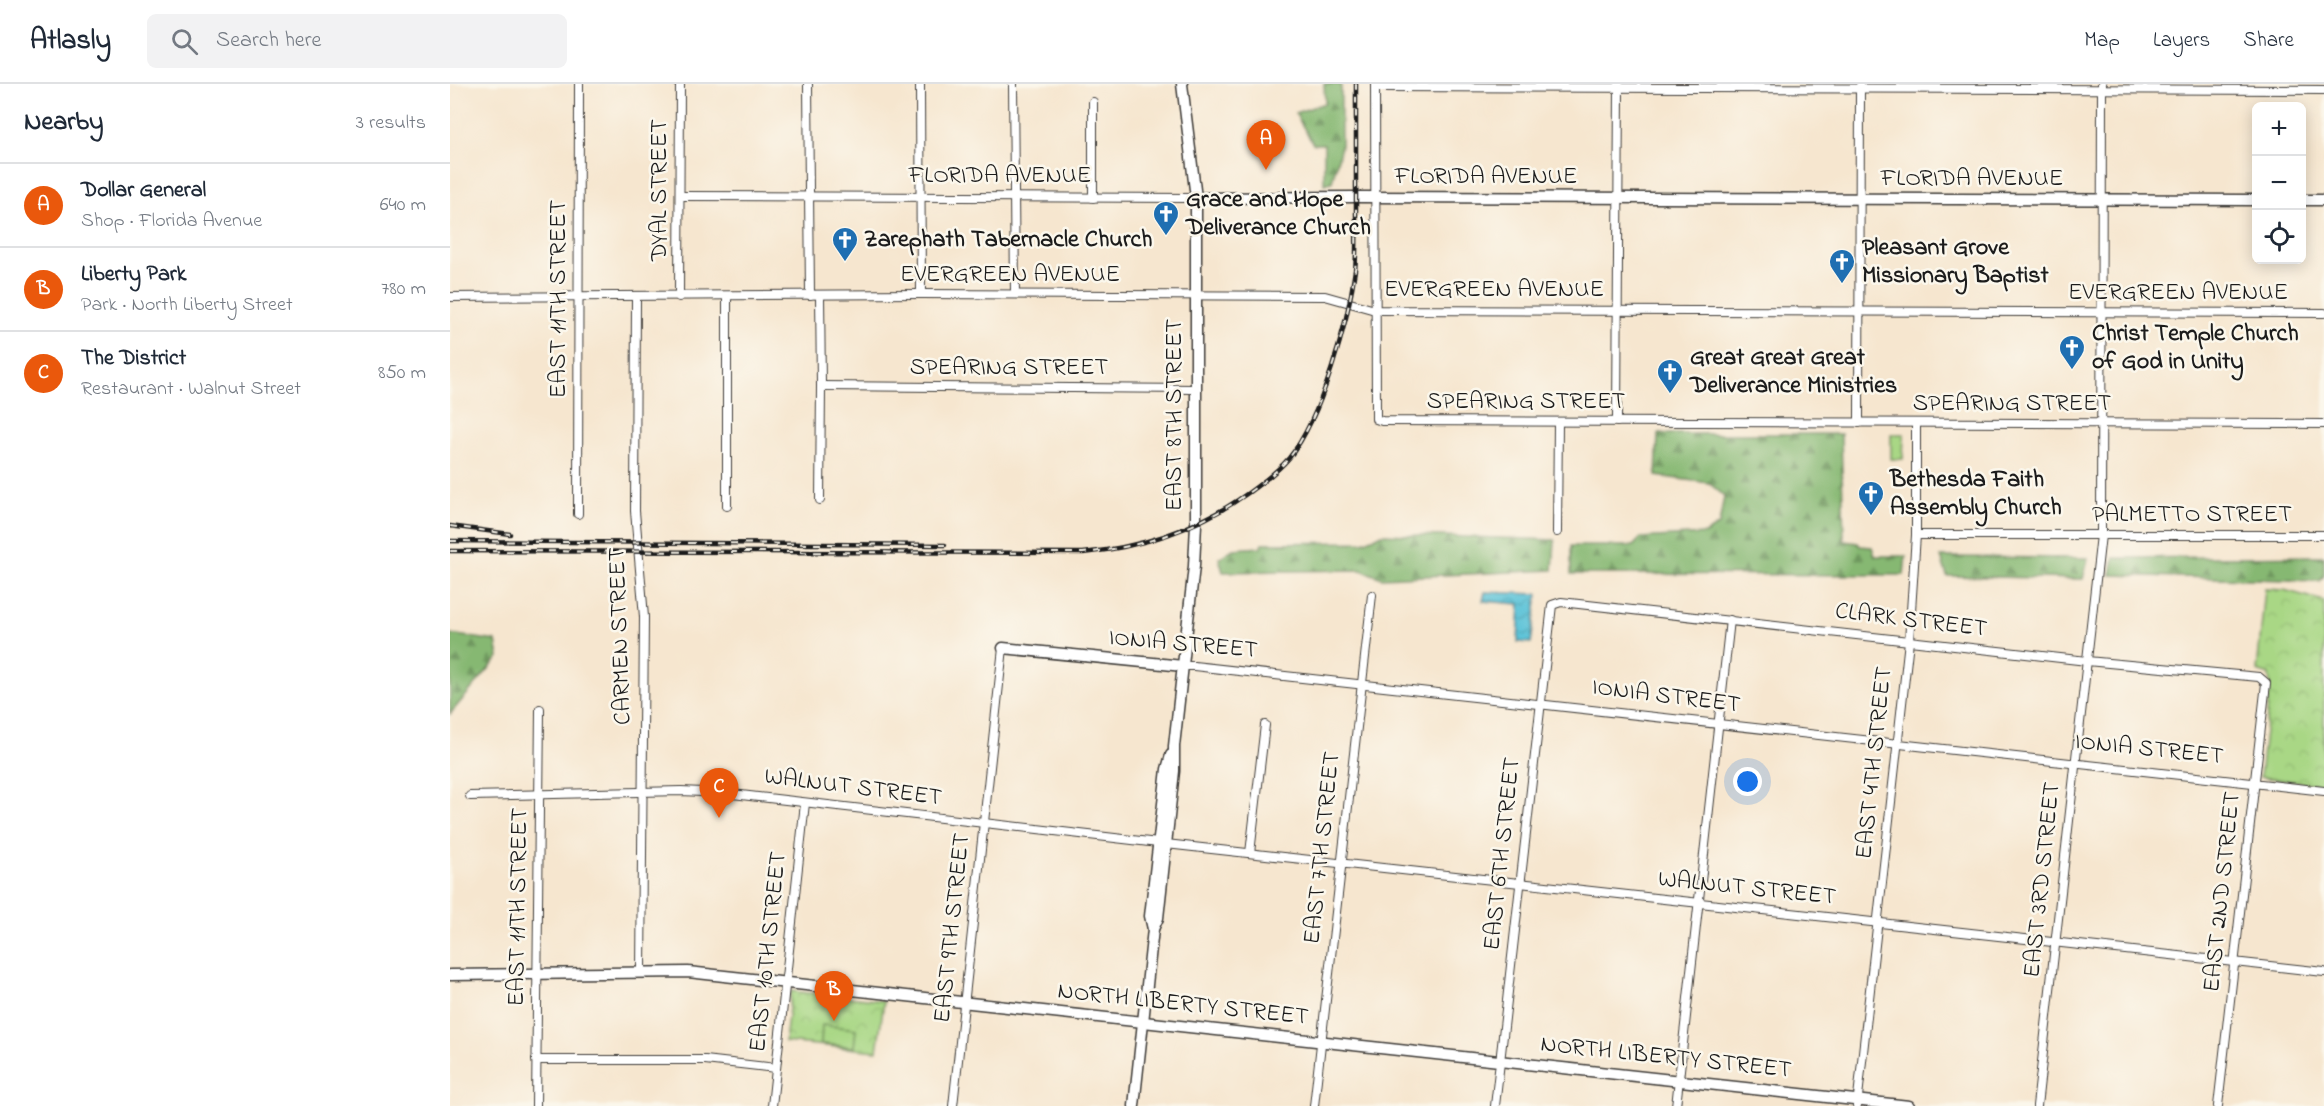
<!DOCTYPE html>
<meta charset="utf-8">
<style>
:root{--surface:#fff;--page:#f2f2f3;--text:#1f2937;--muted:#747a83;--line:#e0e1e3;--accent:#ea580c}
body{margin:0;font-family:"Indie Flower",sans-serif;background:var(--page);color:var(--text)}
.controls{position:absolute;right:18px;top:18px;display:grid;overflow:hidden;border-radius:9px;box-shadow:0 3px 15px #0003}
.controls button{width:54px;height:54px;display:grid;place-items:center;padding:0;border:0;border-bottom:2px solid var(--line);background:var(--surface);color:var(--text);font:30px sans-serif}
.you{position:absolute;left:1298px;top:698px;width:21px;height:21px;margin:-15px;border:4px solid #fff;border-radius:50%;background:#1a73e8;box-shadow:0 0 0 9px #1a73e833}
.badge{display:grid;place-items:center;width:39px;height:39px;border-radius:50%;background:var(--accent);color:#fff;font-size:20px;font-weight:700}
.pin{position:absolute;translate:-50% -50px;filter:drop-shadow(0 2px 3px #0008)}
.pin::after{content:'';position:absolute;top:32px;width:21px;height:18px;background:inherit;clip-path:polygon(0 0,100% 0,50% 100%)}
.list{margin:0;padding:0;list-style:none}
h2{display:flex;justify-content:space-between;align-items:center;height:78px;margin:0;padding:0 24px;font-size:26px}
h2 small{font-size:20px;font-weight:400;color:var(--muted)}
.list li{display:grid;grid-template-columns:39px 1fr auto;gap:18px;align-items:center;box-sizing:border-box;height:84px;padding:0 24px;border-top:2px solid var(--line)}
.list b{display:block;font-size:22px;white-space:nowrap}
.list p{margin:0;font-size:20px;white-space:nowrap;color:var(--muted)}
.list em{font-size:20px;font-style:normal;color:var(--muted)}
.icon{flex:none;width:33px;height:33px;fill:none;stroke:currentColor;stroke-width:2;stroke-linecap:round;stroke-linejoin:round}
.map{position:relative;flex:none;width:1874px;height:1022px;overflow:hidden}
header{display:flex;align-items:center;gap:36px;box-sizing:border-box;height:84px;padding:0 30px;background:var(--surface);border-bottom:2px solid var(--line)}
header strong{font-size:28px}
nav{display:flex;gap:33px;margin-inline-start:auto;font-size:21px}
.search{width:420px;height:54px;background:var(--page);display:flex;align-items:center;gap:15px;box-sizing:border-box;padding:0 21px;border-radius:9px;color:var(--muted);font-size:22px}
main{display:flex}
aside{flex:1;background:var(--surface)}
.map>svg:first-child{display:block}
.forest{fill:url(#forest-firs);stroke:#516a47;stroke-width:1.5}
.park{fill:url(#park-crowns);stroke:#627a50;stroke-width:1.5}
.garden{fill:#a9d785;stroke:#627a50;stroke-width:1.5}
.water{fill:url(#water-waves);stroke:#3c707a;stroke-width:1.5}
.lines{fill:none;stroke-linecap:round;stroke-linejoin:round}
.street-casing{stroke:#3d3a37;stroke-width:10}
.secondary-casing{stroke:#3d3a37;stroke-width:13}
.street{stroke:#fff;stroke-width:8}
.secondary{stroke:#fff;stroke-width:10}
.rail-casing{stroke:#1c1c1c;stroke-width:4.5}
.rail{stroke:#fbf7ec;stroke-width:2;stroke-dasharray:7;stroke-linecap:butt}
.labels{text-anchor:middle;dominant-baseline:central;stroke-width:5;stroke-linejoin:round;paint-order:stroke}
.street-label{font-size:24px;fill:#1c1c1c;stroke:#fbf7ec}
.poi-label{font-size:24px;font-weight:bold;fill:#1c1c1c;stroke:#fbf7ec;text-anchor:start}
</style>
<header>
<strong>Atlasly</strong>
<div class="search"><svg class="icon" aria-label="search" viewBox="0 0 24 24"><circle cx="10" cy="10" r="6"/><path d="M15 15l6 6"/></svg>Search here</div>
<nav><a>Map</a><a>Layers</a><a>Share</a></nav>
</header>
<main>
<aside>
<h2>Nearby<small>3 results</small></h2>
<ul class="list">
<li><span class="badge">A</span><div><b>Dollar General</b><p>Shop · Florida Avenue</p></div><em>640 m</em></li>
<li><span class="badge">B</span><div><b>Liberty Park</b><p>Park · North Liberty Street</p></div><em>780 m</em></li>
<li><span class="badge">C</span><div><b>The District</b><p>Restaurant · Walnut Street</p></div><em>850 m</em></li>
</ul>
</aside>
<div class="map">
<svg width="1874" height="1022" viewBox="0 0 1874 1022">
<defs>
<pattern id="forest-firs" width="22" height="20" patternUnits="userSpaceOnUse" patternTransform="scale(1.5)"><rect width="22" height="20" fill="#86b872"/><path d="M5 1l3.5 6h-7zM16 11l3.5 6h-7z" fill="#6d955d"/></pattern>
<pattern id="park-crowns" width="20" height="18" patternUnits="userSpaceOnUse" patternTransform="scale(1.5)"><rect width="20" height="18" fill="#a9d785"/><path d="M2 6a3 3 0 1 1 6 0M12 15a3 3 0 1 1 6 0" fill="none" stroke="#91b872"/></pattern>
<pattern id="water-waves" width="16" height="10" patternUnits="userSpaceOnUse" patternTransform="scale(1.5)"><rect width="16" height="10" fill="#5bc3d8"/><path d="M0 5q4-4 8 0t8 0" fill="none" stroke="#4fa7b9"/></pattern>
</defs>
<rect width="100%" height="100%" fill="#fbf7ec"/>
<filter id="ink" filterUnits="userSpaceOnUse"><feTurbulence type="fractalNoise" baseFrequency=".0167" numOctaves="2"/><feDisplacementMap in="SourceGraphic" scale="12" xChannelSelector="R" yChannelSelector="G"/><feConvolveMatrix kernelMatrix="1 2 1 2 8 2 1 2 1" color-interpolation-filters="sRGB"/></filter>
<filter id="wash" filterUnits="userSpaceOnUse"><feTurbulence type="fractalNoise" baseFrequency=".008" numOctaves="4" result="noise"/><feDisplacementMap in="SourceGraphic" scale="24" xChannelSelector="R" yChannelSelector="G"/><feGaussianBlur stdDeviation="1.35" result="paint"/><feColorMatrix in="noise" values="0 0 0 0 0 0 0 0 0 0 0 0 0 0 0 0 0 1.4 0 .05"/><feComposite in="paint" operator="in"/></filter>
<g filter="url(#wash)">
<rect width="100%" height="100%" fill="#f6e6cf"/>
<!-- forest -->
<g class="forest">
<path d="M 874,0 L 891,0 L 891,62 L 882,98 L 874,100 L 874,60 L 863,60 L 845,29 L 875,19 Z"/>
<path d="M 1208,350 L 1391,350 L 1394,457 L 1408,459 L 1410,462 L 1422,463 L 1425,472 L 1456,472 L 1454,491 L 1121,490 L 1121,462 L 1183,462 L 1191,454 L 1255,450 L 1269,441 L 1274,412 L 1259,399 L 1206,392 Z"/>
<path d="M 932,450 L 1105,456 L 1103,486 L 932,494 L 911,486 L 773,488 L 769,474 L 783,465 L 811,463 L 812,459 L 913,458 Z"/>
<path d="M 1874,472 L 1874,491 L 1870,497 L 1661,491 L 1664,474 Z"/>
<path d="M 1491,473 L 1638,474 L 1633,495 L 1497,492 Z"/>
<path d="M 0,550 L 46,557 L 49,573 L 0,630 Z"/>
</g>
<!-- park -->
<g class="park">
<path d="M 1815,505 L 1834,506 L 1874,517 L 1874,701 L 1810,693 L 1820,602 L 1819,591 L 1807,587 Z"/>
<path d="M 341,907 L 434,917 L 427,967 L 335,958 Z"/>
</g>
<!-- garden -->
<g class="garden">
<path d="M 1441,350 L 1454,350 L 1453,375 L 1441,375 Z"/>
<path d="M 372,941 L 406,945 L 404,963 L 371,960 Z"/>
</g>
<!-- water -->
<path class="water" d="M 1035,508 L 1088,510 L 1081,559 L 1068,558 L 1070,520 L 1033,517 Z"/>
</g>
<g filter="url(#ink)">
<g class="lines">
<defs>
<g id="street">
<path d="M 358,0 L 360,211"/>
<path d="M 470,0 L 471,210"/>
<path d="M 563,0 L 565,210"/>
<path d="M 925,0 L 926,335 L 932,337 L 1874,340"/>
<path d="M 925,3 L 1874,6"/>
<path d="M 230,112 L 746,114"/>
<path d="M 643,114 L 643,18"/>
<path d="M 370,211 L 371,302 L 370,416"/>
<path d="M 0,213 L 471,210 L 875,212 L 925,226 L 1874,229"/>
<path d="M 186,213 L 185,427 L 194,533 L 191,889"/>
<path d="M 229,213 L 230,0"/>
<path d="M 371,302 L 747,305"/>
<path d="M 1167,338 L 1169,0"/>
<path d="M 1409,339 L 1410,2"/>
<path d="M 277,422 L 277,213"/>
<path d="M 128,430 L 129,0"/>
<path d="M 1107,448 L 1108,338"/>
<path d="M 1466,451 L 1874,451"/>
<path d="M 733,582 L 744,582 L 1874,707"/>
<path d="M 20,712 L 231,707 L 274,709 L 708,759"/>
<path d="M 716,760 L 1874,888"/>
<path d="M 800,769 L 815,641"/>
<path d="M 86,976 L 255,976 L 326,984"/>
<path d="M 86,1022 L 90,625"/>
<path d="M 322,1022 L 355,719"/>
<path d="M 503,1022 L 553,564"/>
<path d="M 864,1022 L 922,511"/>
<path d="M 1045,1022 L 1102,521 L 1111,518 L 1637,577 L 1809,593 L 1816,599 L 1768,1022"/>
<path d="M 1226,1022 L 1280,536"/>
<path d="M 1407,1022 L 1459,557 L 1466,451 L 1466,340"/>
<path d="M 1587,1022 L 1651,451 L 1652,0"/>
</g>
<g id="secondary">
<path d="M 746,114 L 906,113 L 1806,116"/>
<path d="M 1852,116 L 1874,116"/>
<path d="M 553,564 L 733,582"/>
<path d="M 703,845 L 700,832 L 717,685 L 721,671"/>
<path d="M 0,891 L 238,888 L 1459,1022"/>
<path d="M 684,1022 L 703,845 L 708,834 L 724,687 L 724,662 L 744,482 L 746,440 L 746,114 L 732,0"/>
</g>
</defs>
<!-- street casing -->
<use href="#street" class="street-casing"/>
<!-- secondary casing -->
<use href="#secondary" class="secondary-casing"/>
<!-- street -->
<use href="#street" class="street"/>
<!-- secondary -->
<use href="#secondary" class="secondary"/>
<defs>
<g id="rail">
<path d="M 0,442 L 60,450"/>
<path d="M 0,457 L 495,461"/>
<path d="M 0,467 L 633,469 C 694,463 748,445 798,409 C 812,399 828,387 839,374 C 872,333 898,238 905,186 C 907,167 906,147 906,127 C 906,85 906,42 906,0"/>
</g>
</defs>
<!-- rail casing -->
<use href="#rail" class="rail-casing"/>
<!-- rail -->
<use href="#rail" class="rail"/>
</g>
</g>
<!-- icons -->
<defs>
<symbol id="church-pin" viewBox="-11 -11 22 30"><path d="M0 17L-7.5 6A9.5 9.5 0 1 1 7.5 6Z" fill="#1f6fb2" stroke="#fbf7ec"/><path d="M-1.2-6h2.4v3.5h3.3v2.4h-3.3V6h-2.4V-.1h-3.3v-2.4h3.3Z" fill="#fff"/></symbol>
</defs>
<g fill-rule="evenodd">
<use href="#church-pin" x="701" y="115" width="30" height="40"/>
<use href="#church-pin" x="380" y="141" width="30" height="40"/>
<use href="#church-pin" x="1377" y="163" width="30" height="40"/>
<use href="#church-pin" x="1607" y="249" width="30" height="40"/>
<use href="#church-pin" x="1205" y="273" width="30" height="40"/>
<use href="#church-pin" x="1406" y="395" width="30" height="40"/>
</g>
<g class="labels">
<!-- street labels -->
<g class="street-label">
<text x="550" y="92">FLORIDA AVENUE</text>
<text x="1036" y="93">FLORIDA AVENUE</text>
<text x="1522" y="95">FLORIDA AVENUE</text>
<text transform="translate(210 106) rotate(-90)">DYAL STREET</text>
<text x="560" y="191">EVERGREEN AVENUE</text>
<text x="1044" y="206">EVERGREEN AVENUE</text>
<text x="1728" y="209">EVERGREEN AVENUE</text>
<text transform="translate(109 215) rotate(-90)">EAST 11TH STREET</text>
<text x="559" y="284">SPEARING STREET</text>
<text x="1076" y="318">SPEARING STREET</text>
<text x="1562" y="320">SPEARING STREET</text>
<text transform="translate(725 331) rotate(-90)">EAST 8TH STREET</text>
<text x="1742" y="431">PALMETTO STREET</text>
<text transform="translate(1461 537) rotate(7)">CLARK STREET</text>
<text transform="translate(171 552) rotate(-92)">CARMEN STREET</text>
<text transform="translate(733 561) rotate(5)">IONIA STREET</text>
<text transform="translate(1216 613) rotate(7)">IONIA STREET</text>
<text transform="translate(1699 666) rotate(6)">IONIA STREET</text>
<text transform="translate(1425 679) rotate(-84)">EAST 4TH STREET</text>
<text transform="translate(403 704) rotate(7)">WALNUT STREET</text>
<text transform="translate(873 764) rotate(-84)">EAST 7TH STREET</text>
<text transform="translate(1053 770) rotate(-84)">EAST 6TH STREET</text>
<text transform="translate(1593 796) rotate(-84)">EAST 3RD STREET</text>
<text transform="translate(1297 805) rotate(6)">WALNUT STREET</text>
<text transform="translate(1773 808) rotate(-84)">EAST 2ND STREET</text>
<text transform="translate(69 823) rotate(-89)">EAST 11TH STREET</text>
<text transform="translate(503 844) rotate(-84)">EAST 9TH STREET</text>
<text transform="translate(319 868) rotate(-84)">EAST 10TH STREET</text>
<text transform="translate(733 921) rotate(6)">NORTH LIBERTY STREET</text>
<text transform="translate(1216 974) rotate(6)">NORTH LIBERTY STREET</text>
</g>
<!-- poi labels -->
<g class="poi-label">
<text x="736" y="116">Grace and Hope<tspan x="736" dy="28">Deliverance Church</tspan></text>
<text x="414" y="156">Zarephath Tabernacle Church</text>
<text x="1412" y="164">Pleasant Grove<tspan x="1412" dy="28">Missionary Baptist</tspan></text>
<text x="1642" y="250">Christ Temple Church<tspan x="1642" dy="28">of God in Unity</tspan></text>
<text x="1240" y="274">Great Great Great<tspan x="1240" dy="28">Deliverance Ministries</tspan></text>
<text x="1440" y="396">Bethesda Faith<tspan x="1440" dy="28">Assembly Church</tspan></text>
</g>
</g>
</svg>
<div class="controls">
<button>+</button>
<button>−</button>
<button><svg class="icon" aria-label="locate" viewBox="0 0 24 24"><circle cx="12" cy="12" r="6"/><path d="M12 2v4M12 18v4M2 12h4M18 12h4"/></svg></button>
</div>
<div class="you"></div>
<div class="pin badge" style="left:816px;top:86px">A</div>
<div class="pin badge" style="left:384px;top:937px">B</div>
<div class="pin badge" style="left:269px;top:734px">C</div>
</div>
</main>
